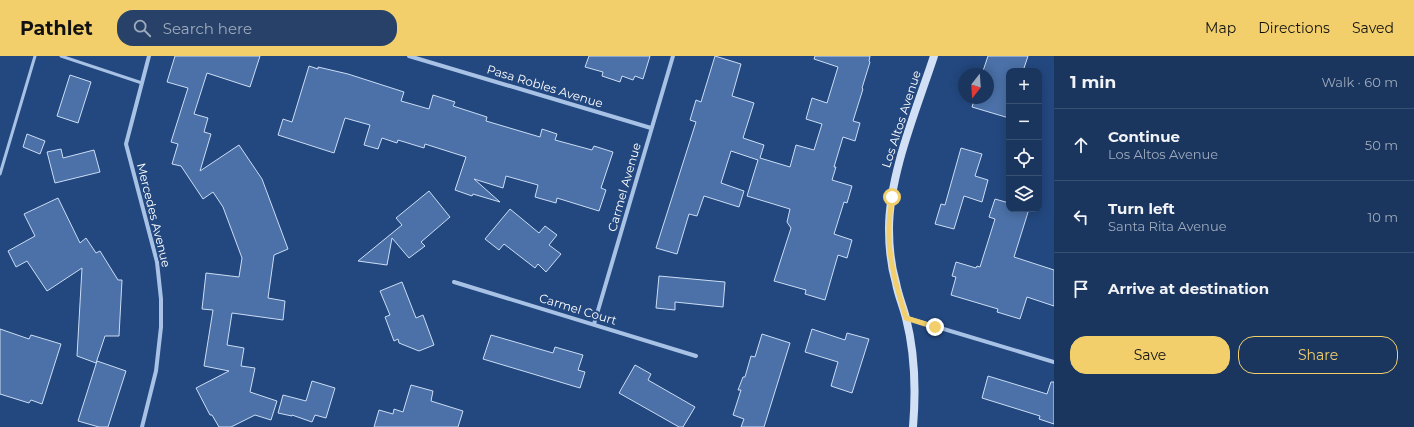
<!DOCTYPE html>
<meta charset="utf-8">
<style>
:root{--surface:#1a365f;--page:#274168;--text:#f1f3f6;--muted:#9fabbd;--line:#385074;--accent:#f2cf6b}
body{margin:0;font-family:Montserrat,sans-serif;background:var(--page);color:var(--text)}
.controls{position:absolute;right:12px;top:12px;display:grid;overflow:hidden;border-radius:8px;box-shadow:0 2px 10px #0003}
.controls button{width:36px;height:36px;display:grid;place-items:center;padding:0;border:0;border-bottom:1px solid var(--line);background:var(--surface);color:var(--text);font:20px sans-serif}
.compass{position:absolute;left:958px;top:12px;width:36px;height:36px;border-radius:50%;background:var(--surface);box-shadow:0 2px 10px #0003;rotate:197deg}
.stop{position:absolute;width:12px;height:12px;margin:-9px;border:3px solid #f2cf6b;border-radius:50%;background:#fff}
.stop.end{background:#f2cf6b;border-color:#fff;box-shadow:0 1px 4px #0008}
.list{margin:0;padding:0;list-style:none}
h2{display:flex;justify-content:space-between;align-items:center;height:52px;margin:0;padding:0 16px;font-size:17px}
h2 small{font-size:13px;font-weight:400;color:var(--muted)}
.list li{display:grid;grid-template-columns:26px 1fr auto;gap:12px;align-items:center;box-sizing:border-box;height:72px;padding:0 16px;border-top:1px solid var(--line)}
.list b{display:block;font-size:15px;white-space:nowrap}
.list p{margin:0;font-size:13px;white-space:nowrap;color:var(--muted)}
.list em{font-size:13px;font-style:normal;color:var(--muted)}
.actions{display:flex;gap:8px;padding:12px 16px}
.actions a{flex:1;padding:9px 0;border:1px solid var(--accent);border-radius:16px;text-align:center;font-size:14px;color:var(--accent)}
.actions .main{background:var(--accent);color:#111}
.icon{flex:none;width:22px;height:22px;fill:none;stroke:currentColor;stroke-width:2;stroke-linecap:round;stroke-linejoin:round}
.map{position:relative;flex:none;width:1054px;height:371px;overflow:hidden}
header{display:flex;align-items:center;gap:24px;box-sizing:border-box;height:56px;padding:0 20px;background:var(--accent);color:#111}
header strong{font-size:19px}
nav{display:flex;gap:22px;margin-inline-start:auto;font-size:14px}
.search{width:280px;height:36px;background:var(--page);display:flex;align-items:center;gap:10px;box-sizing:border-box;padding:0 14px;border-radius:16px;color:var(--muted);font-size:15px}
main{display:flex}
aside{flex:1;background:var(--surface)}
.map>svg:first-child{display:block}
.building{fill:#4b71a8;stroke:#cbddf5}
.lines{fill:none;stroke-linecap:round;stroke-linejoin:round}
.lane{stroke:#a8c2e6;stroke-width:3}
.street{stroke:#a8c2e6;stroke-width:4}
.secondary{stroke:#d2e0f6;stroke-width:8}
.route{stroke:#f2cf6b;stroke-width:5}
.labels{text-anchor:middle;dominant-baseline:central;stroke-width:4;stroke-linejoin:round;paint-order:stroke}
.street-label{font-size:12px;fill:#fff;stroke:#23487f}
</style>
<header>
<strong>Pathlet</strong>
<div class="search"><svg class="icon" aria-label="search" viewBox="0 0 24 24"><circle cx="10" cy="10" r="6"/><path d="M15 15l6 6"/></svg>Search here</div>
<nav><a>Map</a><a>Directions</a><a>Saved</a></nav>
</header>
<main>
<div class="map">
<svg width="1054" height="371" viewBox="0 0 1054 371">
<rect width="100%" height="100%" fill="#23487f"/>
<!-- building -->
<g class="building">
<path d="M 175,0 L 260,0 L 250,31 L 207,17 L 194,58 L 208,62 L 204,76 L 211,78 L 200,115 L 239,89 L 262,123 L 288,193 L 274,199 L 268,242 L 285,245 L 283,264 L 232,257 L 227,289 L 244,292 L 241,310 L 255,312 L 250,336 L 277,345 L 271,364 L 255,359 L 231,371 L 219,371 L 212,359 L 210,359 L 196,332 L 229,315 L 204,310 L 213,254 L 202,253 L 206,217 L 239,221 L 242,202 L 223,151 L 213,136 L 203,143 L 181,110 L 172,108 L 178,88 L 171,86 L 188,32 L 167,26 Z"/>
<path d="M 589,0 L 650,0 L 643,23 L 635,20 L 633,24 L 622,20 L 620,26 L 602,20 L 603,16 L 585,11 Z"/>
<path d="M 715,0 L 741,8 L 732,40 L 754,47 L 743,82 L 764,89 L 760,102 L 790,111 L 796,89 L 814,94 L 822,68 L 806,63 L 812,42 L 827,47 L 838,11 L 814,3 L 815,0 L 870,0 L 869,5 L 870,6 L 862,32 L 863,33 L 853,65 L 860,67 L 855,85 L 843,81 L 834,111 L 836,111 L 832,124 L 852,130 L 847,147 L 844,146 L 834,178 L 852,184 L 847,202 L 838,199 L 825,244 L 805,238 L 806,234 L 774,225 L 791,172 L 787,166 L 790,153 L 747,140 L 758,104 L 731,95 L 721,127 L 744,135 L 739,151 L 704,140 L 697,160 L 689,158 L 677,198 L 656,192 L 696,66 L 690,64 L 696,44 L 701,46 Z"/>
<path d="M 988,0 L 1028,0 L 1023,15 L 1009,15 L 1009,62 L 972,51 L 975,42 L 988,42 L 988,18 L 982,18 Z"/>
<path d="M 309,10 L 318,13 L 318,11 L 348,18 L 404,36 L 401,45 L 429,53 L 433,39 L 455,46 L 453,50 L 487,61 L 486,65 L 540,81 L 542,73 L 557,78 L 555,84 L 592,94 L 594,90 L 613,96 L 601,132 L 606,134 L 599,155 L 557,142 L 556,147 L 535,141 L 538,129 L 506,120 L 503,132 L 474,123 L 500,146 L 473,138 L 472,140 L 455,134 L 466,101 L 425,88 L 424,92 L 398,84 L 397,87 L 382,82 L 378,93 L 364,89 L 370,69 L 345,62 L 334,97 L 278,79 L 283,63 L 292,66 Z"/>
<path d="M 70,19 L 91,26 L 78,67 L 57,60 Z"/>
<path d="M 27,78 L 45,85 L 40,98 L 23,91 Z"/>
<path d="M 961,92 L 982,98 L 975,120 L 988,124 L 982,146 L 964,140 L 954,173 L 935,168 L 941,148 L 945,149 Z"/>
<path d="M 61,93 L 63,102 L 94,94 L 100,116 L 55,127 L 47,96 Z"/>
<path d="M 429,135 L 450,161 L 421,186 L 425,190 L 409,202 L 392,182 L 387,209 L 358,205 L 402,169 L 396,162 Z"/>
<path d="M 58,142 L 80,187 L 86,182 L 96,197 L 100,195 L 118,224 L 122,224 L 119,280 L 105,280 L 96,307 L 77,300 L 82,212 L 47,235 L 27,205 L 16,211 L 8,195 L 35,180 L 24,158 Z"/>
<path d="M 995,143 L 1009,147 L 1009,153 L 1029,153 L 1014,201 L 1054,214 L 1054,250 L 1027,241 L 1020,263 L 997,256 L 998,253 L 951,239 L 956,221 L 952,220 L 956,206 L 976,212 L 977,210 L 980,211 L 995,163 L 989,161 Z"/>
<path d="M 510,153 L 539,177 L 545,170 L 557,179 L 549,189 L 561,198 L 546,216 L 538,208 L 535,212 L 504,188 L 499,194 L 485,183 Z"/>
<path d="M 659,220 L 725,226 L 723,251 L 675,246 L 675,254 L 656,252 Z"/>
<path d="M 402,226 L 416,262 L 423,259 L 434,289 L 419,295 L 399,287 L 398,283 L 394,285 L 385,261 L 390,259 L 380,235 Z"/>
<path d="M 0,273 L 29,283 L 31,279 L 61,288 L 42,348 L 31,344 L 29,347 L 0,338 Z"/>
<path d="M 812,273 L 845,284 L 847,277 L 869,283 L 852,337 L 831,330 L 838,306 L 805,296 Z"/>
<path d="M 762,278 L 790,287 L 764,371 L 741,371 L 744,363 L 733,359 L 741,334 L 738,334 L 743,321 L 745,321 L 751,300 L 755,301 Z"/>
<path d="M 491,279 L 553,297 L 555,291 L 583,299 L 578,314 L 585,316 L 580,332 L 483,303 Z"/>
<path d="M 97,305 L 126,315 L 108,371 L 99,371 L 78,365 Z"/>
<path d="M 635,309 L 651,318 L 648,324 L 695,351 L 683,371 L 679,371 L 619,337 Z"/>
<path d="M 988,320 L 1047,338 L 1051,326 L 1054,326 L 1054,368 L 1039,363 L 1040,360 L 982,342 Z"/>
<path d="M 312,325 L 335,332 L 326,362 L 315,359 L 312,366 L 292,359 L 292,360 L 278,357 L 283,339 L 306,345 Z"/>
<path d="M 411,329 L 433,335 L 431,345 L 463,355 L 458,371 L 374,371 L 379,354 L 393,358 L 394,353 L 403,356 Z"/>
</g>
<g class="lines">
<!-- lane -->
<g class="lane">
<path d="M 61,0 L 142,27"/>
<path d="M 0,118 L 35,0"/>
</g>
<!-- street -->
<g class="street">
<path d="M 409,0 L 651,72"/>
<path d="M 454,226 L 696,300"/>
<path d="M 907,262 L 1054,306"/>
<path d="M 594,268 L 673,0"/>
<path d="M 142,371 L 156,315 L 161,271 L 161,243 L 157,206 L 126,88 L 149,0"/>
</g>
<!-- secondary -->
<path class="secondary" d="M 913,371 C 916,335 915,297 906,262 C 903,250 898,239 896,227 C 891,210 889,191 889,173 C 889,118 917,52 934,0"/>
</g>
<g class="lines">
<!-- route -->
<path class="route" d="M 892,141 C 891,151 889,161 889,172 C 888,203 897,233 906,262 L 935,271"/>
</g>
<g class="labels">
<!-- street labels -->
<g class="street-label">
<text transform="translate(545 30) rotate(17)">Pasa Robles Avenue</text>
<text transform="translate(901 63) rotate(-72)">Los Altos Avenue</text>
<text transform="translate(624 131) rotate(-74)">Carmel Avenue</text>
<text transform="translate(154 159) rotate(76)">Mercedes Avenue</text>
<text transform="translate(578 253) rotate(17)">Carmel Court</text>
</g>
</g>
</svg>
<div class="controls">
<button>+</button>
<button>−</button>
<button><svg class="icon" aria-label="locate" viewBox="0 0 24 24"><circle cx="12" cy="12" r="6"/><path d="M12 2v4M12 18v4M2 12h4M18 12h4"/></svg></button>
<button><svg class="icon" aria-label="layers" viewBox="0 0 24 24"><path d="M12 4l9 5-9 5-9-5zM3 14l9 5 9-5"/></svg></button>
</div>
<svg class="compass" viewBox="-18 -18 36 36"><path d="M0-13l5 13h-10z" fill="#e53935"/><path d="M0 13l5-13h-10z" fill="#9fabbd"/></svg>
<div class="stop" style="left:892px;top:141px"></div>
<div class="stop end" style="left:935px;top:271px"></div>
</div>
<aside>
<h2>1 min<small>Walk · 60 m</small></h2>
<ul class="list">
<li><svg class="icon" aria-label="ahead" viewBox="0 0 24 24"><path d="M12 20V5M6 11l6-6 6 6"/></svg><div><b>Continue</b><p>Los Altos Avenue</p></div><em>50 m</em></li>
<li><svg class="icon" aria-label="left" viewBox="0 0 24 24"><path d="M17 20v-9H6M10 6l-5 5 5 5"/></svg><div><b>Turn left</b><p>Santa Rita Avenue</p></div><em>10 m</em></li>
<li><svg class="icon" aria-label="arrive" viewBox="0 0 24 24"><path d="M6 21V4h12l-3 4 3 4H6"/></svg><div><b>Arrive at destination</b></div></li>
</ul>
<div class="actions"><a class="main">Save</a><a>Share</a></div>
</aside>
</main>
